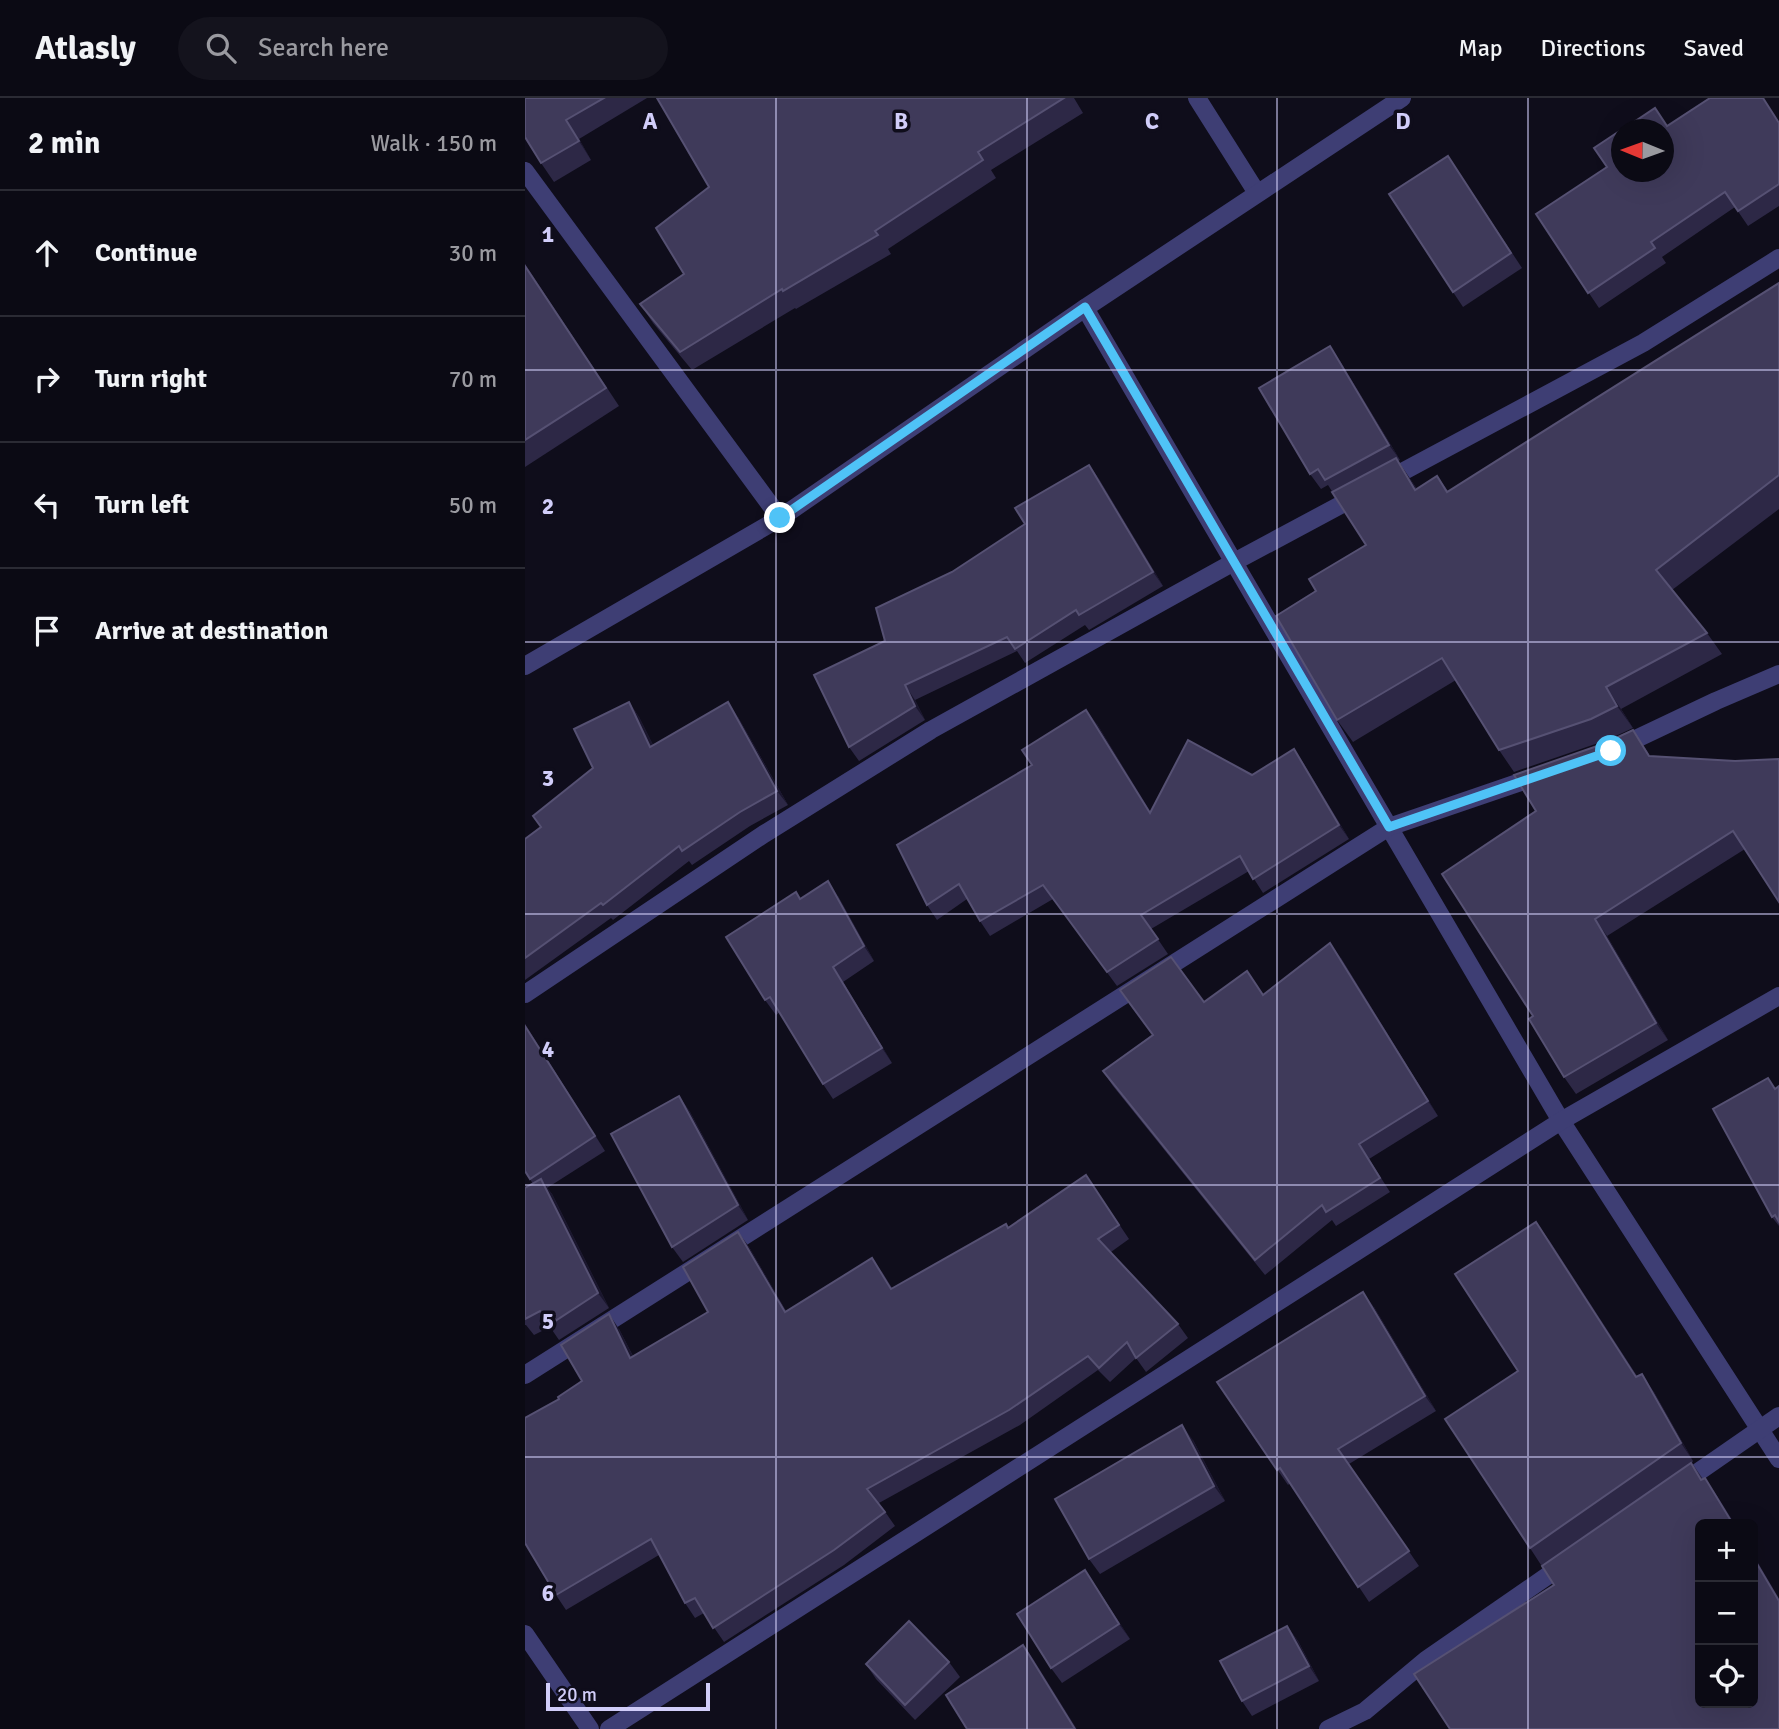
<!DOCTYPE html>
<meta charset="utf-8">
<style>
:root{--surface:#0b0a14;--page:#14131d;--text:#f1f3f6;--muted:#9a9aa0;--line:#2b2b34}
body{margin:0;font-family:Signika,sans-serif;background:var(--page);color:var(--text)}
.controls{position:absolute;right:21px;bottom:21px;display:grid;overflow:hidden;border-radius:10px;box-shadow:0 7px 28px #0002}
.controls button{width:63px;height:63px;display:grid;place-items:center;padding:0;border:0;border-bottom:2px solid var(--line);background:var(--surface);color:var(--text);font:35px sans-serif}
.compass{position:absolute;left:1086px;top:21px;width:63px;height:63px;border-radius:50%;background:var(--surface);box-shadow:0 7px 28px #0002;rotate:271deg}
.scale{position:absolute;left:21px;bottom:18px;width:164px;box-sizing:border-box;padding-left:7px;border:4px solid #d1cdf9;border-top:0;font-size:19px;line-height:24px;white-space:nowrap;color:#d1cdf9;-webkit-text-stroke:5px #0f0d1b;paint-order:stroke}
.stop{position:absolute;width:21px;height:21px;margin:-16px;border:5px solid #4fc3f7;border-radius:50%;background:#fff}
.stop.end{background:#4fc3f7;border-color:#fff;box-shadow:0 2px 7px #0008}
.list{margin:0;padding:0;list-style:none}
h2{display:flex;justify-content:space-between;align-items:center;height:91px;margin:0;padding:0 28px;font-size:30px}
h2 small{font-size:23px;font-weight:400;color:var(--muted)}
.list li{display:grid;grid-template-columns:46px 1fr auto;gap:21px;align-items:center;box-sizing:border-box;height:126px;padding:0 28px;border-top:2px solid var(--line)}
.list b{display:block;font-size:26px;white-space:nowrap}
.list em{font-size:23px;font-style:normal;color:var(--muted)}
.icon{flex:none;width:38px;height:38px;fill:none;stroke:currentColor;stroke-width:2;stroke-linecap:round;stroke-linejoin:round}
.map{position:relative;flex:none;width:1254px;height:1631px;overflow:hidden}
header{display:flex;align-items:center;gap:42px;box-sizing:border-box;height:98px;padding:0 35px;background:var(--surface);border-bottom:2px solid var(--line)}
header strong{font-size:33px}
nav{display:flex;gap:38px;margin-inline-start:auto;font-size:24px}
.search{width:490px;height:63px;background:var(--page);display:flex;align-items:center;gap:18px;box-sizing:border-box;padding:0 24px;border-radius:38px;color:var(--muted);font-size:26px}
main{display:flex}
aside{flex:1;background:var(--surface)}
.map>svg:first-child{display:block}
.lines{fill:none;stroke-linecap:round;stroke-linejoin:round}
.minor{stroke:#3e3e74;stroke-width:18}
.tertiary{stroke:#3e3e74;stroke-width:18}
.wall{fill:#2d2846}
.shaded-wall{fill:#1a162d}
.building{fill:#3f3a5a;stroke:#565173;stroke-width:2}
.route{stroke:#4fc3f7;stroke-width:9}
.grid{fill:none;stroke:#d1cdf9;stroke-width:2;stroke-opacity:0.55}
.grid-label{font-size:23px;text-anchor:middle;font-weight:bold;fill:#d1cdf9;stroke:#0f0d1b;stroke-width:7;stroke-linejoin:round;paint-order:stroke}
</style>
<header>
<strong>Atlasly</strong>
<div class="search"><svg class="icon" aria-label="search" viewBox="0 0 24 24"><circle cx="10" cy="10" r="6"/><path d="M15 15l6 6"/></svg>Search here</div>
<nav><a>Map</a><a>Directions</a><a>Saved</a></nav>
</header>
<main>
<aside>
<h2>2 min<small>Walk · 150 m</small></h2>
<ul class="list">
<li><svg class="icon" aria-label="ahead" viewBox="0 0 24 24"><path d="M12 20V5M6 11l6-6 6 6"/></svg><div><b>Continue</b></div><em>30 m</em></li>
<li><svg class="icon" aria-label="right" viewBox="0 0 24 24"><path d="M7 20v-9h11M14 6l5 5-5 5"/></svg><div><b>Turn right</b></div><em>70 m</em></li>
<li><svg class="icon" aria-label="left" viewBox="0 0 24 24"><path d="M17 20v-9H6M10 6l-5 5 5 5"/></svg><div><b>Turn left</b></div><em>50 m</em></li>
<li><svg class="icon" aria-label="arrive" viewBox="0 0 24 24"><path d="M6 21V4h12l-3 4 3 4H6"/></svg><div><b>Arrive at destination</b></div></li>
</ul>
</aside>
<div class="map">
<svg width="1254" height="1631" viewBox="0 0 1254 1631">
<rect width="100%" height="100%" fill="#0f0d1b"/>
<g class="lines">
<!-- minor -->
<g class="minor">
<path d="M 672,0 L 732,95"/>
<path d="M 0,73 L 255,420"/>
<path d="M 560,210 L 1036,1023 L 1254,1361"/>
<path d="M 1092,650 L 1191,603 L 1254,576"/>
<path d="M 0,896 L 239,736 L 406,632 L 709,464 L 1118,245 L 1254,160"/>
<path d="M 0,1277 L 864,729 L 1016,677"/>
<path d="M 1153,1388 L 1254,1318"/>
<path d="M 0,1536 L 65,1631"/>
<path d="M 84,1631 L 1036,1023 L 1254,898"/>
<path d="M 803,1631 L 840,1613 L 901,1562 L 1041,1465"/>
</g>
<!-- tertiary -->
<path class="tertiary" d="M 0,568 L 255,420 L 560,210 L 877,0"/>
</g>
<!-- wall -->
<g class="wall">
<path d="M 0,0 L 122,0 L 54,41 L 66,62 L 29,84 L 16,65 Z"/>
<path d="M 132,0 L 549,0 L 558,15 L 466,72 L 471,80 L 363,151 L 366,156 L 271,211 L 270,210 L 167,272 L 128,225 L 115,206 L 159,176 L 184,89 Z"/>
<path d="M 1185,0 L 1238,0 L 1254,24 L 1254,108 L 1223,128 L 1210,109 L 1137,159 L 1141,165 L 1074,210 L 1011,116 Z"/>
<path d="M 923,58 L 997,170 L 938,209 L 928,194 Z"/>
<path d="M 0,166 L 94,308 L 0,369 Z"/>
<path d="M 1254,185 L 1254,411 L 1147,492 L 1182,535 L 1197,556 L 1096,611 L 1108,630 L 1082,642 L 989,674 L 974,652 L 931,582 L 828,644 L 812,622 L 791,493 L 841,447 L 803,387 L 796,391 L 785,376 L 815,263 L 875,362 L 873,363 L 892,391 L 912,378 L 923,393 Z"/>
<path d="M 564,367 L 574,381 L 638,488 L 564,532 L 560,527 L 500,565 L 492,553 L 390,602 L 400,622 L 334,663 L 324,649 L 427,474 L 500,426 Z"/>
<path d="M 104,604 L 114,619 L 128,647 L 213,619 L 263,707 L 225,728 L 167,767 L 164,763 L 88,822 L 86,820 L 0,882 L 0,741 L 16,729 L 8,718 L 68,670 Z"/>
<path d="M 572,626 L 625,714 L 727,677 L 769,651 L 779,666 L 824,741 L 738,795 L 724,773 L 626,831 L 643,856 L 592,888 L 528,801 L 465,838 L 455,823 L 442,801 L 412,822 L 402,807 L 507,667 Z"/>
<path d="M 1078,646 L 1120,650 L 1125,658 L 1210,663 L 1220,751 L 1082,838 L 1143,942 L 1051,996 L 1039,979 L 1008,918 L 1011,713 Z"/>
<path d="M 313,798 L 349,863 L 318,884 L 367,965 L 308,1001 L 298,986 L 255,914 L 251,917 L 240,902 L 276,801 Z"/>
<path d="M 816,860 L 913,1018 L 844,1061 L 865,1094 L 811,1128 L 807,1122 L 740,1177 L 588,988 L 578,973 L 627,937 L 679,904 L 739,897 Z"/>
<path d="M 0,926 L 80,1053 L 22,1090 L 27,1096 L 84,1210 L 34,1242 L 25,1229 L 9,1237 L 1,1227 L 0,1227 L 0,1090 L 8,1086 L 0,1073 Z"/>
<path d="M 1254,988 L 1254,1128 L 1247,1119 L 1251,991 Z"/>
<path d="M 154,998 L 165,1014 L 223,1122 L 158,1164 L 147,1149 Z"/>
<path d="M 561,1077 L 604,1141 L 586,1154 L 653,1226 L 663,1240 L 621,1274 L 611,1260 L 585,1284 L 573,1272 L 495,1327 L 354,1405 L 370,1428 L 319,1467 L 199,1544 L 179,1515 L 170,1520 L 160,1505 L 134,1457 L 41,1512 L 31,1497 L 34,1301 L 57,1283 L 94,1231 L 108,1258 L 183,1214 L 213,1134 L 224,1149 L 261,1213 L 357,1174 L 367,1190 L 483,1130 Z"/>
<path d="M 1024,1142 L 1112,1278 L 1129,1294 L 1168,1363 L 1167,1365 L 1178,1381 L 1193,1399 L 1029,1487 L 1005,1450 L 993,1273 Z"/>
<path d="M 849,1209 L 911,1313 L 824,1366 L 894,1468 L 844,1504 L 765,1385 L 763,1387 L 692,1284 Z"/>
<path d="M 668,1342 L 700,1403 L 575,1476 L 564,1461 Z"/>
<path d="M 560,1472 L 605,1541 L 537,1585 L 526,1570 Z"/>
<path d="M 762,1528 L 773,1543 L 794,1583 L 727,1618 L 717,1603 Z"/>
<path d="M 424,1564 L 435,1579 L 390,1622 L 351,1581 L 341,1566 Z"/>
</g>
<!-- shaded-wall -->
<g class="shaded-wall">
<path d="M 41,22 L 54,41 L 66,62 L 54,43 Z"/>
<path d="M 805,248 L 815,263 L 875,362 L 864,347 Z"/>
<path d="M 871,360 L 886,382 L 905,414 L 890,392 Z"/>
<path d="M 564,367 L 574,381 L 638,488 L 628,474 Z"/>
<path d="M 380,587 L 390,602 L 400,622 L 390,608 Z"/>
<path d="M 1081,589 L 1096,611 L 1108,630 L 1092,608 Z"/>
<path d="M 104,604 L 114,619 L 136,663 L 125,649 Z"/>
<path d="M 203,604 L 213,619 L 263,707 L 252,693 Z"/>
<path d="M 561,612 L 572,626 L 635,729 L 625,715 Z"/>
<path d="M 769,651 L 779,666 L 824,741 L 814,727 Z"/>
<path d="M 303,783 L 313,798 L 349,863 L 339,848 Z"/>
<path d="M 1070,821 L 1082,838 L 1143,942 L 1131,925 Z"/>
<path d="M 805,845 L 816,860 L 913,1018 L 903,1003 Z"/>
<path d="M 308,869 L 318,884 L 367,965 L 357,950 Z"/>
<path d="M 0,926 L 80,1053 L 0,928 Z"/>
<path d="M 154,998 L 165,1014 L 223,1122 L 213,1107 Z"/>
<path d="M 16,1081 L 27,1096 L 84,1210 L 73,1195 Z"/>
<path d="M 1011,1124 L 1024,1142 L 1124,1297 L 1111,1279 Z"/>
<path d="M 213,1134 L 224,1149 L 270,1228 L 260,1214 Z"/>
<path d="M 347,1160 L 357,1174 L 376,1205 L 366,1191 Z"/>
<path d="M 838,1194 L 849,1209 L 911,1313 L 900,1298 Z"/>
<path d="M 84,1216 L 94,1231 L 116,1274 L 105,1260 Z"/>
<path d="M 1117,1276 L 1129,1294 L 1168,1363 L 1156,1345 Z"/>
<path d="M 657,1327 L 668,1342 L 700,1403 L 689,1388 Z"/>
<path d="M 1180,1380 L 1193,1399 L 1210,1426 L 1208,1426 Z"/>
<path d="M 1228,1456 L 1254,1500 L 1254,1503 L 1228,1459 Z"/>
<path d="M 560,1472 L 570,1487 L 605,1541 L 594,1526 Z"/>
<path d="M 762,1528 L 773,1543 L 794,1583 L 784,1568 Z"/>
<path d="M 498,1547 L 509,1562 L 552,1631 L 550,1631 Z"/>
</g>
<!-- building -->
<g class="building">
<path d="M 0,0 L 79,0 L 41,22 L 54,43 L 16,65 L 0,39 Z"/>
<path d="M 132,0 L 539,0 L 453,54 L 458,62 L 350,133 L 353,137 L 258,193 L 257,191 L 155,254 L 115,206 L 159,176 L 131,130 L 184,89 Z"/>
<path d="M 1185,0 L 1238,0 L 1254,25 L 1254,86 L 1213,113 L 1200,94 L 1126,144 L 1130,150 L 1063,195 L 1011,116 L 1082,69 L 1069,50 L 1096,32 L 1096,74 L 1138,74 L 1138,32 L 1097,32 L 1130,10 L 1142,28 Z"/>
<path d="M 923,58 L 986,155 L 928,194 L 864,96 Z"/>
<path d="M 0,168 L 81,290 L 0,342 Z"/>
<path d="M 1254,185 L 1254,377 L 1131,472 L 1182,535 L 1081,589 L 1092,608 L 1066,621 L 974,652 L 917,560 L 812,622 L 751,518 L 791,493 L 784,481 L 841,447 L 807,394 L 871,360 L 890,392 L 912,378 L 922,394 Z"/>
<path d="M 805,248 L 864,347 L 800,382 L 793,371 L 785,376 L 734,290 Z"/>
<path d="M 564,367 L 628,474 L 554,517 L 551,512 L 490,551 L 482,539 L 380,587 L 390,608 L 324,649 L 289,577 L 360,543 L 351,510 L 427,474 L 500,426 L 490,410 Z"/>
<path d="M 104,604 L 125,649 L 203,604 L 252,693 L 215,714 L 157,753 L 154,748 L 78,807 L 76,805 L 0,860 L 0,741 L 16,729 L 8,718 L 68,670 L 49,631 Z"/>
<path d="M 561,612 L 625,715 L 663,642 L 727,677 L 769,651 L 814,727 L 728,781 L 715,758 L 616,817 L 633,841 L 582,874 L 518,787 L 455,823 L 434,786 L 402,807 L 372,747 L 507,667 L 497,652 Z"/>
<path d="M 1108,632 L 1124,658 L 1210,663 L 1254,661 L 1254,804 L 1208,733 L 1070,821 L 1131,925 L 1039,979 L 1004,921 L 1008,918 L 917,776 L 1011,713 L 989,677 L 1078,646 Z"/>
<path d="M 303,783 L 339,848 L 308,869 L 357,950 L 298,986 L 245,899 L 240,902 L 201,839 L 271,794 L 275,801 Z"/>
<path d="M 805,845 L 903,1003 L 834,1046 L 855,1080 L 801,1114 L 797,1107 L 730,1162 L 578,973 L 628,937 L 595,892 L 646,859 L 679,904 L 722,873 L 738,897 Z"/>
<path d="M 0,928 L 70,1038 L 5,1081 L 0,1073 Z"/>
<path d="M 1243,980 L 1250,991 L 1254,988 L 1254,1124 L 1250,1117 L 1247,1119 L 1188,1011 Z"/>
<path d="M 154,998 L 213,1107 L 147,1149 L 86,1036 Z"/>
<path d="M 561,1077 L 594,1127 L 573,1141 L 653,1226 L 611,1260 L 602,1244 L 574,1270 L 563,1258 L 484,1312 L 342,1391 L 360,1414 L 309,1452 L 188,1530 L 170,1500 L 160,1505 L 126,1441 L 31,1497 L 0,1445 L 0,1320 L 34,1301 L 33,1299 L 57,1283 L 36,1247 L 84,1216 L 105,1260 L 183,1214 L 158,1169 L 213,1134 L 260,1214 L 347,1160 L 366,1191 L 481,1126 L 483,1130 Z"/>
<path d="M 16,1081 L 73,1195 L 24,1227 L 15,1213 L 0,1221 L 0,1090 Z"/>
<path d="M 1011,1124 L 1111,1279 L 1117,1276 L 1156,1345 L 1005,1450 L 920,1321 L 993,1273 L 930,1176 Z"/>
<path d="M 838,1194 L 900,1298 L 813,1351 L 884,1453 L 833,1489 L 755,1370 L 752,1372 L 692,1284 Z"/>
<path d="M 657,1327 L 689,1388 L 564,1461 L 530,1401 Z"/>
<path d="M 1166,1365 L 1176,1382 L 1180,1380 L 1208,1426 L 1175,1426 L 1175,1605 L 1228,1605 L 1228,1459 L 1254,1503 L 1254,1631 L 925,1631 L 889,1576 L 1029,1487 L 1017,1468 Z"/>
<path d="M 560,1472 L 594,1526 L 526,1570 L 492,1516 Z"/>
<path d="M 384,1523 L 424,1564 L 380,1607 L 341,1566 Z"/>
<path d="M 762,1528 L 784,1568 L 717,1603 L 695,1563 Z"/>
<path d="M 498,1547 L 550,1631 L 442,1631 L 421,1597 Z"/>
</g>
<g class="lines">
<!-- route -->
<path class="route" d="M 255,420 L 560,209 L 864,729 L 1086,653"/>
</g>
<!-- grid -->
<path class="grid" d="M 251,0 L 251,1631M 502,0 L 502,1631M 752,0 L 752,1631M 1003,0 L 1003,1631M 0,272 L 1254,272M 0,544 L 1254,544M 0,816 L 1254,816M 0,1087 L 1254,1087M 0,1359 L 1254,1359"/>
<g class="grid-label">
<text x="125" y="31">A</text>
<text x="376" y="31">B</text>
<text x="627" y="31">C</text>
<text x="878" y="31">D</text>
<text x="23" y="144">1</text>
<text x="23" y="416">2</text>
<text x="23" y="688">3</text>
<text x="23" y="959">4</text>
<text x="23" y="1231">5</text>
<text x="23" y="1503">6</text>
</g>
</svg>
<div class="controls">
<button>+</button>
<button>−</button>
<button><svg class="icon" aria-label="locate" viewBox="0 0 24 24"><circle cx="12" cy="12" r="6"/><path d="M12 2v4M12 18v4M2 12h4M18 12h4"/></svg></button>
</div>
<svg class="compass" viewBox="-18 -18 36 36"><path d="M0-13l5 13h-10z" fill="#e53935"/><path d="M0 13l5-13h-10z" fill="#9a9aa0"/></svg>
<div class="scale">20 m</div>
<div class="stop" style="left:1086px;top:653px"></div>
<div class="stop end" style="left:255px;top:420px"></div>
</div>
</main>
